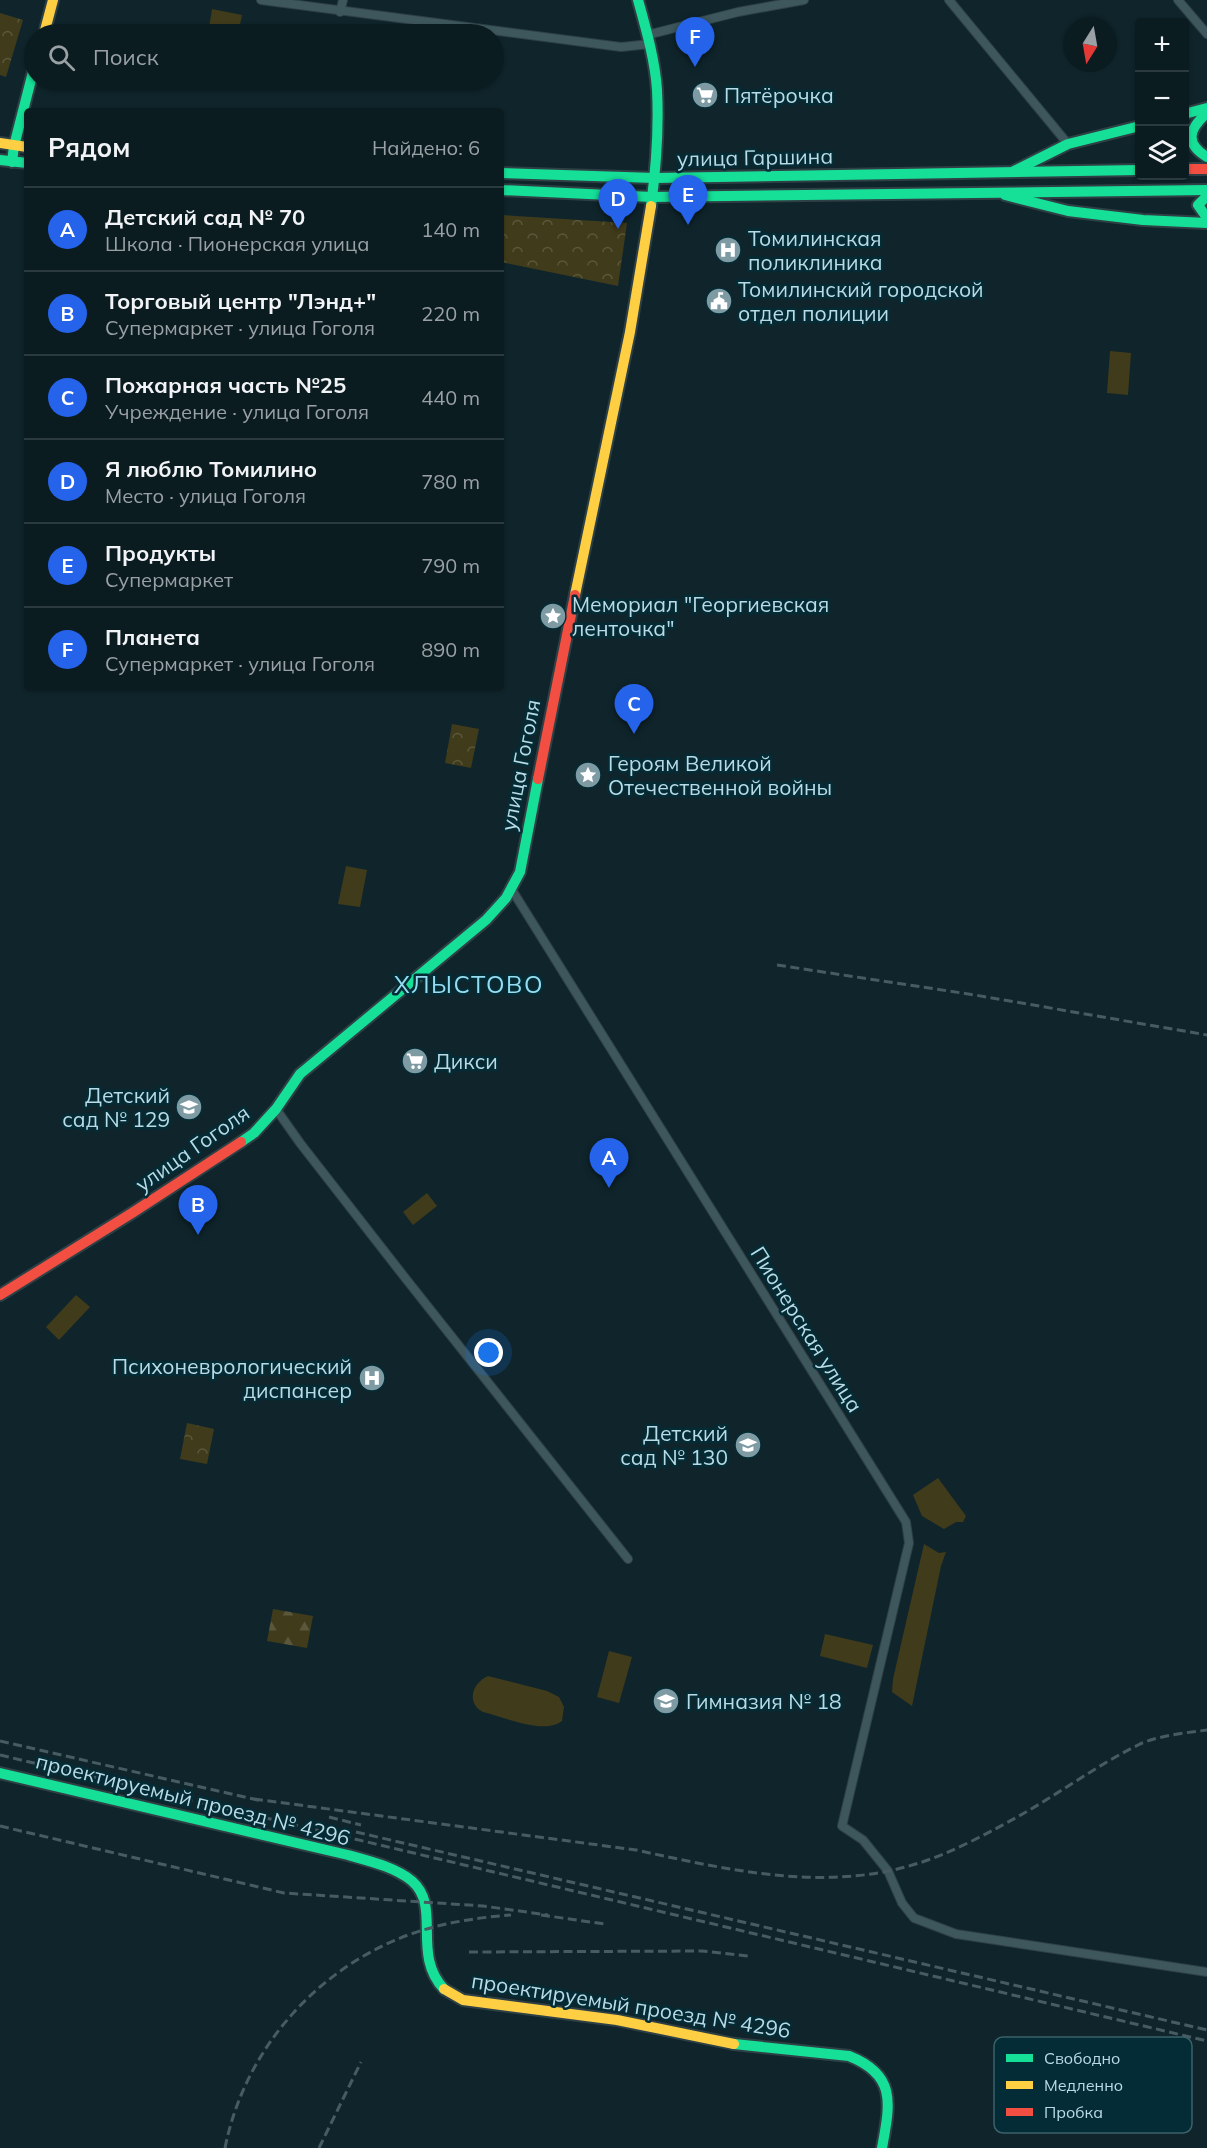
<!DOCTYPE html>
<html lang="ru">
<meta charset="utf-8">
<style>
:root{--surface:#0b1c20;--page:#142529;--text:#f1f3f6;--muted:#9aa1a5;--line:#2b3a3e;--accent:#2563eb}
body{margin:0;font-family:Mulish,sans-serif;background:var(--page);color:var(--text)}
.controls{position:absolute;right:18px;top:18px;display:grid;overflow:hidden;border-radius:6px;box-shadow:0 2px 4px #0004}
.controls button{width:54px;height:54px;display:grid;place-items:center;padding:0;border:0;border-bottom:2px solid var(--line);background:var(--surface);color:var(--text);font:30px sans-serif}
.compass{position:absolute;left:1063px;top:18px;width:54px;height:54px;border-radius:50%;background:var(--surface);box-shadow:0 2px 4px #0004;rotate:191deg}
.you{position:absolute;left:489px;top:1353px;width:21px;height:21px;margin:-15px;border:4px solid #fff;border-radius:50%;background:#1a73e8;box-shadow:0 0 0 9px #1a73e833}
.badge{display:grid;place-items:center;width:39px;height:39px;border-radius:50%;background:var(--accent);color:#fff;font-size:20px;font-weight:700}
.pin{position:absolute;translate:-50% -50px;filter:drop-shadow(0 2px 3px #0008)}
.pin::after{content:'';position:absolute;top:32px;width:21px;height:18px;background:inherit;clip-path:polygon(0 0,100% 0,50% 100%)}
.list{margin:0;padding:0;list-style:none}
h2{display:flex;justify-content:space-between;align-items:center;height:78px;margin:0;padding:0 24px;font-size:26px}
h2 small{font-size:20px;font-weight:400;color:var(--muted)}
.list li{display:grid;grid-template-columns:39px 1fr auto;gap:18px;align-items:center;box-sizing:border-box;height:84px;padding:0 24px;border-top:2px solid var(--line)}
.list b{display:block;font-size:22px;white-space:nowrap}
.list p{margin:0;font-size:20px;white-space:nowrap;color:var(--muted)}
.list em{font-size:20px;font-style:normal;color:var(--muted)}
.icon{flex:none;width:33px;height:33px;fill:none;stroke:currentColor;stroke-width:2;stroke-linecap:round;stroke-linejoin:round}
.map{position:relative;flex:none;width:1207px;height:2148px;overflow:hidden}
.search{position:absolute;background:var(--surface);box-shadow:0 2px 4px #0004;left:24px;top:24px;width:480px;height:66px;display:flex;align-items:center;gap:15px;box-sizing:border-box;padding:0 21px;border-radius:33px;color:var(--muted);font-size:22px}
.panel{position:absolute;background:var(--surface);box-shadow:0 2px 4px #0004;left:24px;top:108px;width:480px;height:582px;border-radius:6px}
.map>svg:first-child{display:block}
.green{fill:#403b1a}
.forest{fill:url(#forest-firs)}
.park{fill:url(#park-crowns)}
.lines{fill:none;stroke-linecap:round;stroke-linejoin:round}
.street-casing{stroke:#2e4045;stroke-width:10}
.fast-casing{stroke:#2e4045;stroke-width:14}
.slow-casing{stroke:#2e4045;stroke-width:14}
.jam-casing{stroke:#2e4045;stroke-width:14}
.street{stroke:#3d575d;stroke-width:8}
.fast{stroke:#16e098;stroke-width:10}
.slow{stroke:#ffcf43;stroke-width:10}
.jam{stroke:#f24e42;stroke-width:10}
.rail{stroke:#475c62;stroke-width:3;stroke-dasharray:9 4.5;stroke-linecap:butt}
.labels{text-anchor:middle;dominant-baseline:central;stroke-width:5;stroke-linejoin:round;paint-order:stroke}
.poi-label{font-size:21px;fill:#badbe5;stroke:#042c36;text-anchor:start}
.street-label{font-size:21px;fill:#badbe5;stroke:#042c36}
.quarter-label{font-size:24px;letter-spacing:1.5px;fill:#95dcf0;stroke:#042c36}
.key{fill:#042c36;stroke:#3b616b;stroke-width:1.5}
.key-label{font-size:16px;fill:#badbe5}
</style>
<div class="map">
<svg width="1207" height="2148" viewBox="0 0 1207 2148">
<defs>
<pattern id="forest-firs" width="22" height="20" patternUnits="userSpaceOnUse" patternTransform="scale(1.5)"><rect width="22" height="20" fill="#403b1a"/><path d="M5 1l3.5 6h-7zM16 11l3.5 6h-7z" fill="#5a573b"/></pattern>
<pattern id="park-crowns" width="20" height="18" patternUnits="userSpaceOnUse" patternTransform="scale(1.5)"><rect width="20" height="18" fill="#403b1a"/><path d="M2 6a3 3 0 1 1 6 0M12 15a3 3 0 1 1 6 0" fill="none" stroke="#5a573b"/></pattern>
</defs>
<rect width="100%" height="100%" fill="#0f252b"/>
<!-- green -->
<g class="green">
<path d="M 212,9 L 242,15 L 238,34 L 208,34 Z"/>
<path d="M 1110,351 L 1131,353 L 1128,395 L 1107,393 Z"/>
<path d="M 346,866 L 367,870 L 360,907 L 338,904 Z"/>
<path d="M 427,1193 L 437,1206 L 413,1225 L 403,1212 Z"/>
<path d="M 76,1295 L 90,1307 L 59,1340 L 46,1327 Z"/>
<path d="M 938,1478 L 966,1516 L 963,1522 L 956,1522 L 944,1529 L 922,1516 L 913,1495 Z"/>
<path d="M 924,1544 L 939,1553 L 946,1552 L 941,1566 L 912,1706 L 892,1692 L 893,1679 Z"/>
<path d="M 825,1634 L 873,1645 L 867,1668 L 820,1656 Z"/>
<path d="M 609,1651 L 632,1657 L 619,1703 L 597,1697 Z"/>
<path d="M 488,1676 L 547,1691 L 559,1697 L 564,1707 L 562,1721 C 544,1735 504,1717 483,1712 C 466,1703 472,1683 488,1676 Z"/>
</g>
<!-- forest -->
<path class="forest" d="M 273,1609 L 313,1616 L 307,1648 L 267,1641 Z"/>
<!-- park -->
<g class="park">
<path d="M 0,13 L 23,20 L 6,77 L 0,75 Z"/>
<path d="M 501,215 L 627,223 L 618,286 L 501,262 Z"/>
<path d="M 452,724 L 479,729 L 471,768 L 445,763 Z"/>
<path d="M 187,1423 L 214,1429 L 207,1464 L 180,1459 Z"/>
</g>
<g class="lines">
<defs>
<g id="street">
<path d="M 261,0 L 621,47 L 650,44"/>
<path d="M 949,0 L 1068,144"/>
<path d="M 1178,0 L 1207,34"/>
<path d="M 340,12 L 343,0"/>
<path d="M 647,35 L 738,12 L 804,0"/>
<path d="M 512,890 L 906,1522 L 909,1543 L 842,1826 L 863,1840 L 888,1871 L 902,1903 L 914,1918 L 956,1934 L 1207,1972"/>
<path d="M 276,1109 L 300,1143 L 406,1279 L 628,1559"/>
</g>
<g id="fast">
<path d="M 638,0 C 646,29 655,60 657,90 C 659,128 656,168 651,206"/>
<path d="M 1207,113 C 1189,129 1184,143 1207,157"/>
<path d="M 1184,114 L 1207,108"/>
<path d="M 0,160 L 27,163"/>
<path d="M 12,162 L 14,146 L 34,68"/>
<path d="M 1014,171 L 1068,144 L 1140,126"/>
<path d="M 501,173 L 655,178 L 1140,170"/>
<path d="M 501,190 L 652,197 L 1207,190"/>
<path d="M 1005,195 L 1068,211 L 1143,220 L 1207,223"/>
<path d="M 1207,196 L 1198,205 L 1207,218"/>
<path d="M 241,1142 L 254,1133 L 276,1109 L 300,1074 L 486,920 L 506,898 L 520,872 L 538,779"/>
<path d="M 0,1773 L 348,1855 C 369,1861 395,1867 412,1881 C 442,1907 411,1954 444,1989"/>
<path d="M 734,2044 L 849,2056 C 897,2075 890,2104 882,2148"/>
</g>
<g id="slow">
<path d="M 44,34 L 53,0"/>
<path d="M 0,143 L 27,147"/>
<path d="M 575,595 L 630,332 L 651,206"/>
<path d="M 444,1989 L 463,2000 L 617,2020 L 734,2044"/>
</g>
<g id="jam">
<path d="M 1184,169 L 1207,169"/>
<path d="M 538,779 L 575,595"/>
<path d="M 0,1295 L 132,1213 L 241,1142"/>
</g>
</defs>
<!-- street casing -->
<use href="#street" class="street-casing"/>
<!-- fast casing -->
<use href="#fast" class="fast-casing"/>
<!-- slow casing -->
<use href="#slow" class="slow-casing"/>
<!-- jam casing -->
<use href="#jam" class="jam-casing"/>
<!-- street -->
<use href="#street" class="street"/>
<!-- fast -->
<use href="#fast" class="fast"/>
<!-- slow -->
<use href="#slow" class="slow"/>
<!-- jam -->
<use href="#jam" class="jam"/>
<!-- rail -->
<g class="rail">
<path d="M 777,965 L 975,995 L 1207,1035"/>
<path d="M 0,1741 L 262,1801"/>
<path d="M 0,1755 L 1207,2041"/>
<path d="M 254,1799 L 636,1850 C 729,1870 826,1893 919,1863 C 952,1853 996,1829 1026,1812 C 1064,1790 1101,1763 1140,1744 C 1161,1735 1185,1733 1207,1730"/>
<path d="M 329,1817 L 361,1825"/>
<path d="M 0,1826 L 284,1893 L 483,1906 L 548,1915"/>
<path d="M 356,1832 L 1207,2030"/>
<path d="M 541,1915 L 605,1924"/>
<path d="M 469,1952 L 702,1951 L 748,1956"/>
<path d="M 225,2148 C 243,2057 306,1980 391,1942 C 428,1925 471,1918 511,1915"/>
<path d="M 319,2148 L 361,2062"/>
</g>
</g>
<!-- icons -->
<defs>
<symbol id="supermarket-disc" viewBox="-11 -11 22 22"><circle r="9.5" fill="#7e9ba4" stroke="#042c36"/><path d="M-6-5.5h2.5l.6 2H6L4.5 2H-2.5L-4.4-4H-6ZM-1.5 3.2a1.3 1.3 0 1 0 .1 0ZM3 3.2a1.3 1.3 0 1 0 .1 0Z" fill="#fff"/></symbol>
<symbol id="hospital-disc" viewBox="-11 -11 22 22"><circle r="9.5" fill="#7e9ba4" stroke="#042c36"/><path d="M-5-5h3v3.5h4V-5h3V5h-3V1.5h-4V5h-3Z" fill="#fff"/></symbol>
<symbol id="civic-disc" viewBox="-11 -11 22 22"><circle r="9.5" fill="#7e9ba4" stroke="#042c36"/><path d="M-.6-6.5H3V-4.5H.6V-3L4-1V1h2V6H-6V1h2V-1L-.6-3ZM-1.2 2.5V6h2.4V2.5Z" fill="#fff"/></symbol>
<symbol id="sight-disc" viewBox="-11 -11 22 22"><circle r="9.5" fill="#7e9ba4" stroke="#042c36"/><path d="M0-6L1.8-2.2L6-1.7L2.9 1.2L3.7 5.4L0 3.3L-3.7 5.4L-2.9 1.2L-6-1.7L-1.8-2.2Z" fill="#fff"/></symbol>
<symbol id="school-disc" viewBox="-11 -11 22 22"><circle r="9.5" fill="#7e9ba4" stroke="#042c36"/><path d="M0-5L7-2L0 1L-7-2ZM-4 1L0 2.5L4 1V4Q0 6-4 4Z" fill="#fff"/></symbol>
</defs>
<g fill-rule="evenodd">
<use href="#supermarket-disc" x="690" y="80" width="30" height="30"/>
<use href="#hospital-disc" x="713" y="235" width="30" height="30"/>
<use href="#civic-disc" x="704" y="286" width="30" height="30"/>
<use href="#sight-disc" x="538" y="601" width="30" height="30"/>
<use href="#sight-disc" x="573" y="760" width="30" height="30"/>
<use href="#supermarket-disc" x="400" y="1046" width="30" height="30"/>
<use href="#school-disc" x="174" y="1092" width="30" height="30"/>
<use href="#hospital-disc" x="357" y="1363" width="30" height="30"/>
<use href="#school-disc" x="733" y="1430" width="30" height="30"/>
<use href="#school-disc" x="651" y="1686" width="30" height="30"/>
</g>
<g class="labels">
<!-- poi labels -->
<g class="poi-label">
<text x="724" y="95">Пятёрочка</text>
<text x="748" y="238">Томилинская<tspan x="748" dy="24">поликлиника</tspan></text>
<text x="738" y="289">Томилинский городской<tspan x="738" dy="24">отдел полиции</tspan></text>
<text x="572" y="604">Мемориал "Георгиевская<tspan x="572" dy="24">ленточка"</tspan></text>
<text x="608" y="763">Героям Великой<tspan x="608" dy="24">Отечественной войны</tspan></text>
<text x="434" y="1061">Дикси</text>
<text x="170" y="1095" text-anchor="end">Детский<tspan x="170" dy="24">сад № 129</tspan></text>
<text x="352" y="1366" text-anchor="end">Психоневрологический<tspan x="352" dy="24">диспансер</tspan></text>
<text x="728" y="1433" text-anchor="end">Детский<tspan x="728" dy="24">сад № 130</tspan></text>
<text x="686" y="1701">Гимназия № 18</text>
</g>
<!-- street labels -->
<g class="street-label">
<text transform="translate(755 157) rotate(-1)">улица Гаршина</text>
<text transform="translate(520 765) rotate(-79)">улица Гоголя</text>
<text transform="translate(192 1148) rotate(-35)">улица Гоголя</text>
<text transform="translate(807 1329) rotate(58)">Пионерская улица</text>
<text transform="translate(193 1799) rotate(14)">проектируемый проезд № 4296</text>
<text transform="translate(631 2005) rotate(9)">проектируемый проезд № 4296</text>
</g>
<!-- quarter labels -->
<g class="quarter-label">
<text x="469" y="984">ХЛЫСТОВО</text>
</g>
</g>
<!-- legend -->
<rect x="994" y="2037" width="198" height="96" rx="9" class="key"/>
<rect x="1006" y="2054" width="27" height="8" fill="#16e098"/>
<rect x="1006" y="2081" width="27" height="8" fill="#ffcf43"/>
<rect x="1006" y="2108" width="27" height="8" fill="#f24e42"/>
<g class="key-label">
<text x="1044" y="2064">Свободно</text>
<text x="1044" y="2091">Медленно</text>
<text x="1044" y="2118">Пробка</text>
</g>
</svg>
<div class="controls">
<button>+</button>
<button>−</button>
<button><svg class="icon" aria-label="layers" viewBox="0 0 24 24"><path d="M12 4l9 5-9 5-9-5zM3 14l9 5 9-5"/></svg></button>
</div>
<svg class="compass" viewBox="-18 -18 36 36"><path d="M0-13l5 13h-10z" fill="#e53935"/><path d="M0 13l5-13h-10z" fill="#9aa1a5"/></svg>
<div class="you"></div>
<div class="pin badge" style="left:609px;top:1188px">A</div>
<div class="pin badge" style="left:198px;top:1235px">B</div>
<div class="pin badge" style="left:634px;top:734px">C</div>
<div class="pin badge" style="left:618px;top:229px">D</div>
<div class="pin badge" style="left:688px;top:225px">E</div>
<div class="pin badge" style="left:695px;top:67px">F</div>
<div class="search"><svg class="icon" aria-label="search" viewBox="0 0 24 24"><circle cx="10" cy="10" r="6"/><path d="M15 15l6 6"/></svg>Поиск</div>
<section class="panel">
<h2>Рядом<small>Найдено: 6</small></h2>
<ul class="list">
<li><span class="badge">A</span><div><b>Детский сад № 70</b><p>Школа · Пионерская улица</p></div><em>140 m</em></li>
<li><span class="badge">B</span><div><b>Торговый центр &quot;Лэнд+&quot;</b><p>Супермаркет · улица Гоголя</p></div><em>220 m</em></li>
<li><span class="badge">C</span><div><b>Пожарная часть №25</b><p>Учреждение · улица Гоголя</p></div><em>440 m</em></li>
<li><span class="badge">D</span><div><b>Я люблю Томилино</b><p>Место · улица Гоголя</p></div><em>780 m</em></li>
<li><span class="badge">E</span><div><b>Продукты</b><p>Супермаркет</p></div><em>790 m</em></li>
<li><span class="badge">F</span><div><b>Планета</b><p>Супермаркет · улица Гоголя</p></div><em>890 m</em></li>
</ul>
</section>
</div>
